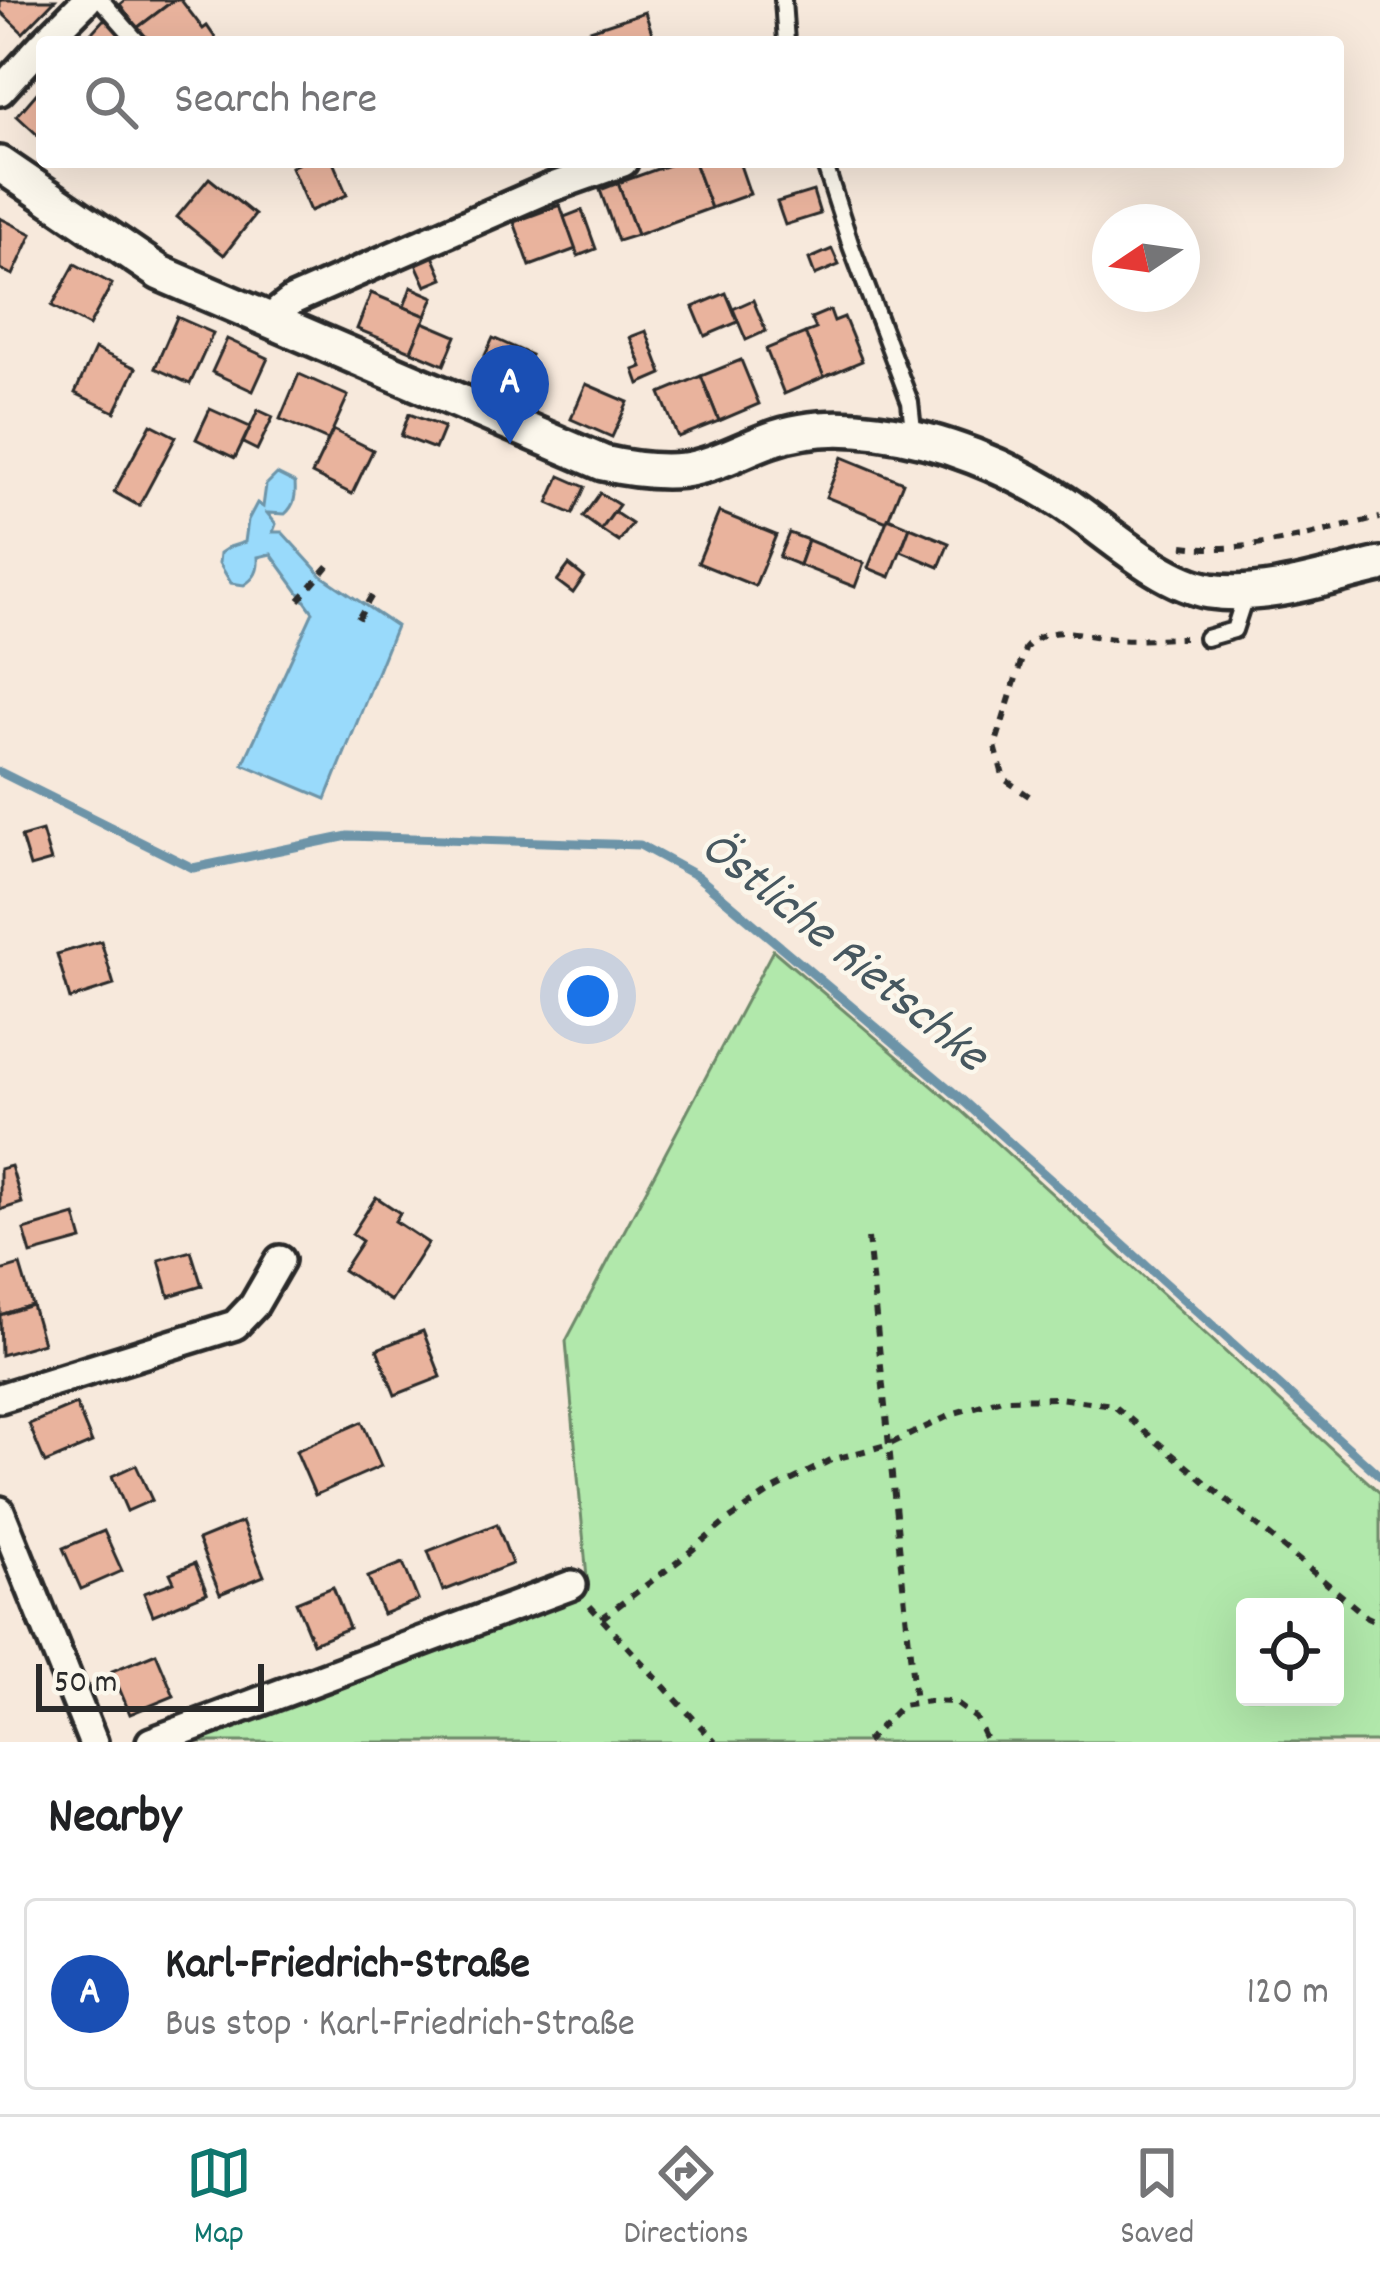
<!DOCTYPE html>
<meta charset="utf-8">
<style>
:root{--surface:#fff;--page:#f6f6f6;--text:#202124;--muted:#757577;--line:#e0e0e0;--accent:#0f766e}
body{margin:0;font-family:Dekko,sans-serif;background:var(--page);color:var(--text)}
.controls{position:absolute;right:36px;bottom:36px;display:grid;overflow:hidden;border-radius:12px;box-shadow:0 12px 48px #0002}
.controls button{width:108px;height:108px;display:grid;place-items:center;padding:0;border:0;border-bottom:3px solid var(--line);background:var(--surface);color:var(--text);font:60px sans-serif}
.compass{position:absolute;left:1092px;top:204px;width:108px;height:108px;border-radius:50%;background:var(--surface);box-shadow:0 12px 48px #0002;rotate:257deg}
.scale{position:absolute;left:36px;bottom:30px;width:228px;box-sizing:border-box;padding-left:12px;border:6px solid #2b2b2b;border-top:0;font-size:33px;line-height:42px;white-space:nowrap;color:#2b2b2b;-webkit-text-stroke:9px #fbf7ec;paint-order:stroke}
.you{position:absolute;left:588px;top:996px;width:42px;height:42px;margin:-30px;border:9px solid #fff;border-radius:50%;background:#1a73e8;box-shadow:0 0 0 18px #1a73e833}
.badge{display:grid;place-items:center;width:78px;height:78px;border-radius:50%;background:var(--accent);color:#fff;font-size:39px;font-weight:700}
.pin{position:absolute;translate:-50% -99px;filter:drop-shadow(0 3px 6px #0008)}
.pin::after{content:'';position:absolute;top:63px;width:42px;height:36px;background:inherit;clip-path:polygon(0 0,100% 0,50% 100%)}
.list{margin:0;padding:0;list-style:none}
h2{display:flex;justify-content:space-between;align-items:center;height:156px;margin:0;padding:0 48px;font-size:51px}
h2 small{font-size:39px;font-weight:400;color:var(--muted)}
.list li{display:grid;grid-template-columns:78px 1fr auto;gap:36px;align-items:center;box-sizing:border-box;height:192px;margin:0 24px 24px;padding:0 24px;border:3px solid var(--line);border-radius:12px}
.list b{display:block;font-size:45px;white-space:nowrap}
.list p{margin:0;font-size:39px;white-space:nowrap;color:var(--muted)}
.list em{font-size:39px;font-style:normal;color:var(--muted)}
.icon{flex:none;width:66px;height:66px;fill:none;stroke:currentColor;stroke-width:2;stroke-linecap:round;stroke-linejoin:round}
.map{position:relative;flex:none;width:1380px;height:1742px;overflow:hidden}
.search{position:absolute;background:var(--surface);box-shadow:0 12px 48px #0002;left:36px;right:36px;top:36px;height:132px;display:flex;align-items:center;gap:30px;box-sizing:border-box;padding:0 42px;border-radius:12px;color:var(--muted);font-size:45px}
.sheet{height:372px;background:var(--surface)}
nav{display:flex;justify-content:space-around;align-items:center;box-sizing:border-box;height:168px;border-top:3px solid var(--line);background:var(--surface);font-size:33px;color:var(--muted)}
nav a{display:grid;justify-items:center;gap:6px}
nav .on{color:var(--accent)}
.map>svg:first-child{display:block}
.green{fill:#b1e8ab;stroke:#6e8a6b;stroke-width:3;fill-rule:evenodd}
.water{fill:#99dafb;stroke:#6d94a8;stroke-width:3}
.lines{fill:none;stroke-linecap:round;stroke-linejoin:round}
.stream{stroke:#6d94a8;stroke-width:9}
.building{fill:#e9b39d;stroke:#2b2b2b;stroke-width:3}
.service-casing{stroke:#2b2b2b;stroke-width:22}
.minor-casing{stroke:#2b2b2b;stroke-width:36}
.tertiary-casing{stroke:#2b2b2b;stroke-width:42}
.path{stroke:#2b2b2b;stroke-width:6;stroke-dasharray:9 9;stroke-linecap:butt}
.service{stroke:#fbf7ec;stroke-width:14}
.minor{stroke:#fbf7ec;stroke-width:27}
.tertiary{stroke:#fbf7ec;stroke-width:33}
.labels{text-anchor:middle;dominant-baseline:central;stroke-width:9;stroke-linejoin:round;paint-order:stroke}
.water-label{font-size:51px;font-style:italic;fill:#46575f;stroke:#fbf7ec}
</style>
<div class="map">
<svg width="1380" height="1742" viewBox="0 0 1380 1742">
<rect width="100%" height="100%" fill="#f7e9dc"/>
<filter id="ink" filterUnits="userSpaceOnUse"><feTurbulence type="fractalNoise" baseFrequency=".00833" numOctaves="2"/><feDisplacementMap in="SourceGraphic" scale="24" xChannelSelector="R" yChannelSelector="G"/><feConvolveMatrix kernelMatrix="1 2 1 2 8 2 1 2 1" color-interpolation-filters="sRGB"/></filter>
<g filter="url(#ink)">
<!-- green -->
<path class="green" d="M 773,950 L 957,1107 L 1380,1493 L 1380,1742 L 190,1742 L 588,1590 L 566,1341 ZM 1245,1607 L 1335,1607 L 1335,1697 L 1245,1697 Z"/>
<!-- water -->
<path class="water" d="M 277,474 L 295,483 C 296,496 295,505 285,514 L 267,513 L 276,524 L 273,532 L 282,532 L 322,576 L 396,626 L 326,799 L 243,764 L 313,612 L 271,554 L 258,557 C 259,571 255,578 244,585 L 231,583 L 219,563 L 220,553 L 229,547 L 245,542 L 248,520 L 257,503 L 263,507 L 266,485 Z"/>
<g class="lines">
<!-- stream -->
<path class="stream" d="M 0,772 L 193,868 L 348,836 L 640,845 L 697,876 L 960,1098 L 1380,1476"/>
</g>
<!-- building -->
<g class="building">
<path d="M 0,0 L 55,0 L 23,33 L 0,11 Z"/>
<path d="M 125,0 L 174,0 L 137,28 L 120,4 Z"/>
<path d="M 174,0 L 181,0 L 203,29 L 207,26 L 218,42 L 148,42 L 137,28 Z"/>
<path d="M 645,12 L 655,42 L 594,42 L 590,30 Z"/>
<path d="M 104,19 L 129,42 L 83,42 Z"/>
<path d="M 42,87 L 42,139 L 17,116 Z"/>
<path d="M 302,162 L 333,162 L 347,195 L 310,211 L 291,167 Z"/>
<path d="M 677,162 L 694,162 L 711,208 L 637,235 L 618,183 Z"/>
<path d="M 694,162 L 739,162 L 750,194 L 711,208 Z"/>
<path d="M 209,178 L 255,215 L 224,255 L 177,217 Z"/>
<path d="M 618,183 L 637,235 L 618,241 L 600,190 Z"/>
<path d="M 813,191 L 820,214 L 785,225 L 777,202 Z"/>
<path d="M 560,205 L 576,249 L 530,266 L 514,222 Z"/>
<path d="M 582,210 L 596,249 L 578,256 L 564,217 Z"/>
<path d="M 0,218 L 32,234 L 13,275 L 0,269 Z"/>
<path d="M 832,249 L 839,265 L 815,275 L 809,259 Z"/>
<path d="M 433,256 L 443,279 L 426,286 L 416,264 Z"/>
<path d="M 75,264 L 112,284 L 89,326 L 52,306 Z"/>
<path d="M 411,287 L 434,297 L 426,316 L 404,307 Z"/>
<path d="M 371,293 L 426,316 L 411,351 L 357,329 Z"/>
<path d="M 726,293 L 738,322 L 705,336 L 693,307 Z"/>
<path d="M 753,300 L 766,331 L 746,340 L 733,309 Z"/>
<path d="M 830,310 L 834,321 L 844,317 L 862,361 L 824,377 L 805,333 L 816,329 L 811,318 Z"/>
<path d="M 177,317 L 213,333 L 190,384 L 155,368 Z"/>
<path d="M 423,322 L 456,336 L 444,365 L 411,351 Z"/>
<path d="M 646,331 L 662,374 L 639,384 L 634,370 L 642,367 L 630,337 Z"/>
<path d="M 805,333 L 824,377 L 784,394 L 766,349 Z"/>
<path d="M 493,338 L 531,355 L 515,390 L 477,373 Z"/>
<path d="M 227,339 L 268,358 L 253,391 L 212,372 Z"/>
<path d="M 95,349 L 136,368 L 115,412 L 75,393 Z"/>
<path d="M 741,360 L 759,404 L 719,421 L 701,376 Z"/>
<path d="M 299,374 L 348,396 L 328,440 L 280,419 Z"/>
<path d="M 701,376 L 719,421 L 678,437 L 660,393 Z"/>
<path d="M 586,384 L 628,402 L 612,437 L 571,419 Z"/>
<path d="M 210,409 L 250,427 L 235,458 L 196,439 Z"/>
<path d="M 258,410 L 273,417 L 257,450 L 243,443 Z"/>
<path d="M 409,414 L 444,427 L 435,449 L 401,436 Z"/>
<path d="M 151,424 L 176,437 L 139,506 L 114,492 Z"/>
<path d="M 333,430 L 373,450 L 352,494 L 312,474 Z"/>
<path d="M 842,457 L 903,482 L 887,522 L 826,497 Z"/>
<path d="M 560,476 L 585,487 L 573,514 L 548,503 Z"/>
<path d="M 600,493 L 619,505 L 601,530 L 583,517 Z"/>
<path d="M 614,512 L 632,524 L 619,542 L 601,530 Z"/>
<path d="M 719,512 L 776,535 L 755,586 L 698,563 Z"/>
<path d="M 888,518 L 910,527 L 890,577 L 868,568 Z"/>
<path d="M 910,527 L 949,543 L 939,567 L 901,551 Z"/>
<path d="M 789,533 L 808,540 L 799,565 L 779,557 Z"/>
<path d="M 808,540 L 864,563 L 855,587 L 799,565 Z"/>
<path d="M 569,565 L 584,577 L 573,593 L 557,581 Z"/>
<path d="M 42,831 L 51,861 L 30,867 L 21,837 Z"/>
<path d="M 101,941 L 114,985 L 70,999 L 57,954 Z"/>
<path d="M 11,1166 L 22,1203 L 0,1210 L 0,1169 Z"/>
<path d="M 376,1197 L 400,1213 L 395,1221 L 428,1243 L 391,1301 L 343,1270 L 362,1241 L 352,1234 Z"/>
<path d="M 75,1215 L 82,1240 L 31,1254 L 24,1230 Z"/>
<path d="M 191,1251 L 202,1286 L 169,1296 L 159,1260 Z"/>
<path d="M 20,1265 L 32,1305 L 0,1315 L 0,1271 Z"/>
<path d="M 32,1305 L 43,1343 L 1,1355 L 0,1315 Z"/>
<path d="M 423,1331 L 441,1377 L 395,1395 L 377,1349 Z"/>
<path d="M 76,1404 L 92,1443 L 45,1463 L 29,1424 Z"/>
<path d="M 362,1422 L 381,1466 L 315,1495 L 296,1451 Z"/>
<path d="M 136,1465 L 152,1500 L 127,1511 L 112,1476 Z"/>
<path d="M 242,1522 L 264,1576 L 220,1594 L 198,1540 Z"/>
<path d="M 497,1524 L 512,1564 L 443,1591 L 428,1551 Z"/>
<path d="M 104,1531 L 122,1571 L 81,1589 L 63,1548 Z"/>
<path d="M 195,1563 L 207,1593 L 153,1615 L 144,1593 L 174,1582 L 170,1573 Z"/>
<path d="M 403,1563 L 418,1600 L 383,1614 L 368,1577 Z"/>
<path d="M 333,1587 L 349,1628 L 313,1643 L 296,1602 Z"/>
<path d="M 156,1653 L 174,1696 L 130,1714 L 112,1671 Z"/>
</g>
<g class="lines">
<defs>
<g id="service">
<path d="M 101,0 L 138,42"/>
<path d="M 783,0 L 786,42"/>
<path d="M 824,162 L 851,246 L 910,402 L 914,439"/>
<path d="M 1206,638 L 1234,630 L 1246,593"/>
</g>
<g id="minor">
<path d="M 45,42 L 87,0"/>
<path d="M 0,91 L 42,45"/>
<path d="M 273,321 L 280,310 L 293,300 L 547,189 L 623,162"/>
<path d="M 0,1398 L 235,1325 L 254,1305 L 280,1260"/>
<path d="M 0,1511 L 93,1742"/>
<path d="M 151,1742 L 572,1585"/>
</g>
<path id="tertiary" d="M 0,164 L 160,273 L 603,463 C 629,469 656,473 684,470 C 714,466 741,450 769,440 C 804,427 841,426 877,431 C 941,439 1009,467 1063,502 C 1106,530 1159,582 1210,591 C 1266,599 1326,577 1380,565"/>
</defs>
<!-- service casing -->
<use href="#service" class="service-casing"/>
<!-- minor casing -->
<use href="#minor" class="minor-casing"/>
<!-- tertiary casing -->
<use href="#tertiary" class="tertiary-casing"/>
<!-- path -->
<g class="path">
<path d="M 1183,546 C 1248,555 1317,532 1380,518"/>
<path d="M 299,600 L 330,564"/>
<path d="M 358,619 L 375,590"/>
<path d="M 1029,796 L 1004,779 L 995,746 L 1025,649 C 1049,620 1084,637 1116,639 C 1138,641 1162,638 1184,638"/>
<path d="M 868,1238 L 915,1703"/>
<path d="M 590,1606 L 715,1742"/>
<path d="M 602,1618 L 680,1560 L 728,1520 L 773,1490 L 831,1460 L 890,1444 L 955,1413 L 1002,1399 L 1058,1398 L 1113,1405 L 1367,1617 L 1380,1623"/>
<path d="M 866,1742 L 902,1705 L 929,1701 L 954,1702 L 976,1718 L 987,1742"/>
</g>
<!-- service -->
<use href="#service" class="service"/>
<!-- minor -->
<use href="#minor" class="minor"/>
<!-- tertiary -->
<use href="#tertiary" class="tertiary"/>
</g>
</g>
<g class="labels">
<!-- water labels -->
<g class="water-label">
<text transform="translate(842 954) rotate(39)">Östliche Rietschke</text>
</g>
</g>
</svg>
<div class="controls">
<button><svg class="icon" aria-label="locate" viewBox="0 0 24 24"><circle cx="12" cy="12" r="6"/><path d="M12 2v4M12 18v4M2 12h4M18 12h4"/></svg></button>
</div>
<svg class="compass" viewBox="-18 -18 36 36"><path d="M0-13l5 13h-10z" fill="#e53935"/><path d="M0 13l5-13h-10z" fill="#757577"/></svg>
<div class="scale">50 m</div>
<div class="you"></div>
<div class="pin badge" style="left:510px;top:444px;background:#1a4fb4">A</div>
<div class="search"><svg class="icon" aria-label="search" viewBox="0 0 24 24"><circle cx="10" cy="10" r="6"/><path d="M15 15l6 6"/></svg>Search here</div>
</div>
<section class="sheet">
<h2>Nearby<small></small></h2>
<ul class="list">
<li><span class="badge" style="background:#1a4fb4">A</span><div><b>Karl-Friedrich-Straße</b><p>Bus stop · Karl-Friedrich-Straße</p></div><em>120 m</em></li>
</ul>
</section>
<nav>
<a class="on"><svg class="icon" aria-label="map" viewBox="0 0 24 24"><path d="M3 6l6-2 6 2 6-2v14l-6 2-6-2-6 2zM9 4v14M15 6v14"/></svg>Map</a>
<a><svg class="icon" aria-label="directions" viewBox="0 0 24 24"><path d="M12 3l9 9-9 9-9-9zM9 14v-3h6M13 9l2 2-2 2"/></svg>Directions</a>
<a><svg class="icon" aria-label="saved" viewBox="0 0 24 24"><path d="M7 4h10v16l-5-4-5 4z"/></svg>Saved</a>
</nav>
